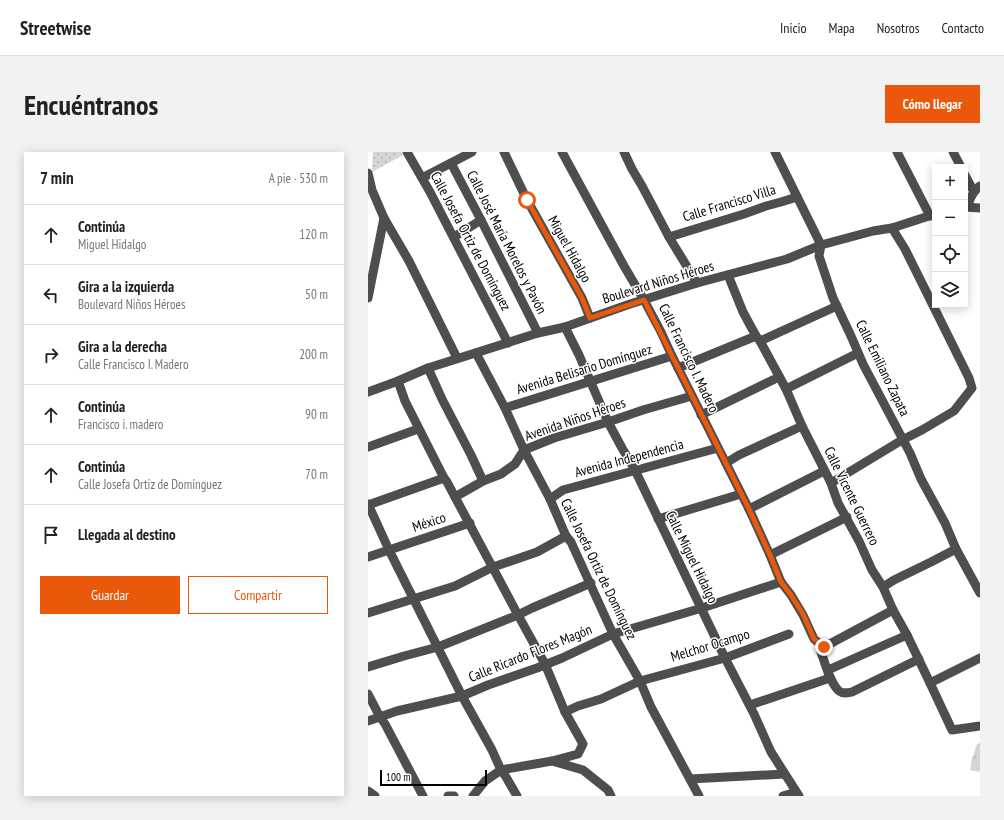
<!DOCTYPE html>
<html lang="es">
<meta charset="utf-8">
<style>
:root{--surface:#fff;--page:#f2f2f2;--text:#222;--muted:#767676;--line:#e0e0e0;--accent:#ea580c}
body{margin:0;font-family:"PT Sans Narrow",sans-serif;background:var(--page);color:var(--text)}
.controls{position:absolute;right:12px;top:12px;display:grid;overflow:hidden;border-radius:0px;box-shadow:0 2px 10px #0003}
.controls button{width:36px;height:36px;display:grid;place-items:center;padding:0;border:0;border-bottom:1px solid var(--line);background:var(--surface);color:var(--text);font:20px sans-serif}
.scale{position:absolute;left:12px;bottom:10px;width:107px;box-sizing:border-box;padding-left:4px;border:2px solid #000;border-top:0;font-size:11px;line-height:14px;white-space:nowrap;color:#000;-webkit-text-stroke:3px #fff;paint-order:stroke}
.stop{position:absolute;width:12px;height:12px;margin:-9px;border:3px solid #ea580c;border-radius:50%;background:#fff}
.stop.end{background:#ea580c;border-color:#fff;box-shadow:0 1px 4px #0008}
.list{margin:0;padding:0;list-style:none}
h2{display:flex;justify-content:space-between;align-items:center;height:52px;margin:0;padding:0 16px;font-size:17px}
h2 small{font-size:13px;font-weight:400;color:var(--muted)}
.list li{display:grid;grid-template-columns:26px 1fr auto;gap:12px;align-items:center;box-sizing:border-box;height:60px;padding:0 16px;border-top:1px solid var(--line)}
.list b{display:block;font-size:15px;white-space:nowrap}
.list p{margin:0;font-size:13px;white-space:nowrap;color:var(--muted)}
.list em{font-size:13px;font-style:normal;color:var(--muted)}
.actions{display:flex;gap:8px;padding:12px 16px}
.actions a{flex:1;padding:9px 0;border:1px solid var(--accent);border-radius:0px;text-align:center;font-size:14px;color:var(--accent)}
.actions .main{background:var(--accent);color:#fff}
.icon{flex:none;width:22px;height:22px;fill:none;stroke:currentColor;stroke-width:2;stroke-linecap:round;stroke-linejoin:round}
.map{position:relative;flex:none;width:612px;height:644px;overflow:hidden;border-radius:0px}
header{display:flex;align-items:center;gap:24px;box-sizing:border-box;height:56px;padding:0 20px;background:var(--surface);border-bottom:1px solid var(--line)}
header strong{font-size:19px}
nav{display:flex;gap:22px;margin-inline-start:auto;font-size:14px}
.intro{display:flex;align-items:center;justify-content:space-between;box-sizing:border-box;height:96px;padding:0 24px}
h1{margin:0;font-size:28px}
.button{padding:10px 18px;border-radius:0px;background:var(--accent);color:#fff;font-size:14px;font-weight:700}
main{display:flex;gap:24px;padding:0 24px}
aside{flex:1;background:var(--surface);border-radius:0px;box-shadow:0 2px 10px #0003}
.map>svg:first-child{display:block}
.grass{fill:url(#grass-tufts)}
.park{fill:url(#park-dots)}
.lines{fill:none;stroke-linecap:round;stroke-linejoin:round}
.minor{stroke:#4e4e4e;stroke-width:9}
.route{stroke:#ea580c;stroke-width:5}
.labels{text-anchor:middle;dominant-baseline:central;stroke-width:3;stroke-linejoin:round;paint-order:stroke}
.street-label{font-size:14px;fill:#000;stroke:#fff}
</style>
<header>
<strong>Streetwise</strong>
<nav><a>Inicio</a><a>Mapa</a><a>Nosotros</a><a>Contacto</a></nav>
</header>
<div class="intro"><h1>Encuéntranos</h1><a class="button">Cómo llegar</a></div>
<main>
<aside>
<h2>7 min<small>A pie · 530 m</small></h2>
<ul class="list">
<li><svg class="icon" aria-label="ahead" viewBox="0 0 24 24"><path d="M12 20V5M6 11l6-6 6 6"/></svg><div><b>Continúa</b><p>Miguel Hidalgo</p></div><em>120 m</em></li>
<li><svg class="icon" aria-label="left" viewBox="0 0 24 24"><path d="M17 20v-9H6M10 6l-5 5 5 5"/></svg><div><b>Gira a la izquierda</b><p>Boulevard Niños Héroes</p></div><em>50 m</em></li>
<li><svg class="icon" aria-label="right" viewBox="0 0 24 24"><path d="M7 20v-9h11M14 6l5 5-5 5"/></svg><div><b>Gira a la derecha</b><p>Calle Francisco I. Madero</p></div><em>200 m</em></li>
<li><svg class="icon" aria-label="ahead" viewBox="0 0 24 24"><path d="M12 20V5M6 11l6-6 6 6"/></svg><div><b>Continúa</b><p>Francisco i. madero</p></div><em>90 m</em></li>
<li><svg class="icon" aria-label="ahead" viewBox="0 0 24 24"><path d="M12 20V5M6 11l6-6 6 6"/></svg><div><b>Continúa</b><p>Calle Josefa Ortiz de Domínguez</p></div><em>70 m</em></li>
<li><svg class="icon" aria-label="arrive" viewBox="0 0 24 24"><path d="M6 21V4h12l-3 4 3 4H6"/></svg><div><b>Llegada al destino</b></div></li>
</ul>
<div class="actions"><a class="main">Guardar</a><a>Compartir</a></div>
</aside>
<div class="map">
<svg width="612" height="644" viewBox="0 0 612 644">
<defs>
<pattern id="grass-tufts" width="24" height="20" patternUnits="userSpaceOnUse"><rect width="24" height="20" fill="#d5d5d5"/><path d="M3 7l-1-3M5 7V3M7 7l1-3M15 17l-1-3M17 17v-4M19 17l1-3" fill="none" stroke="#b5b5b5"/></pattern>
<pattern id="park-dots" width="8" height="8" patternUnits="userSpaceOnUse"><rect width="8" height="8" fill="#d5d5d5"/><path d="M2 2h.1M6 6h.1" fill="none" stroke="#b5b5b5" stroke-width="1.8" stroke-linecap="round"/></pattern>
</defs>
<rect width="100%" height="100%" fill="#fff"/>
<!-- grass -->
<path class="grass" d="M 612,591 L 612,620 L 602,618 L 604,607 L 609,592 Z"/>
<!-- park -->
<path class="park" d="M 5,0 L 33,0 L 35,3 L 4,20 Z"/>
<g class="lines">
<!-- minor -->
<g class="minor">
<path d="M 39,0 L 62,40 L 140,191"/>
<path d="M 136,0 L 159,48 L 214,146 L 222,166"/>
<path d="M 194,0 L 256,114 L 276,148 L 293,180 L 304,204 L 381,357 L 402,403 L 413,430 L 423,443 L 435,463 L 446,487 L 456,495"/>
<path d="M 256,0 L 264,17 L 274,34 L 301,85 L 329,131"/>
<path d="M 407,0 L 453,93 L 451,104 L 465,146 L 483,184 L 495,212 L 542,301 L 553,327 L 577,371 L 588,397 L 612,441"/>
<path d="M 529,0 L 562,64"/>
<path d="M 585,0 L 593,15"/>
<path d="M 83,11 L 113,68 L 170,181"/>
<path d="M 0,21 L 4,38 L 16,66"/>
<path d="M 597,23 L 606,40"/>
<path d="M 54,26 L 104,0"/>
<path d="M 597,55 L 612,56"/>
<path d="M 599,55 C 602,47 605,39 612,34"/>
<path d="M 86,85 L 113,68"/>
<path d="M 301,85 L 376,62 L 398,54 L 413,50 L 429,45"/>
<path d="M 360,123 L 375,160 L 388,184 L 392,189 L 418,237 L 434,274 L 463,331 L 470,351 L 491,389 L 504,418 L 515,435 L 525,458 L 539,483 L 562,531 L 584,578 L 612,574"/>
<path d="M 0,146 L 16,66 L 41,109 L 89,206"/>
<path d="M 197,175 L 211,203 L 240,270 L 254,296 L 267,318 L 357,506 L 386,562 L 403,600 L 431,644"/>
<path d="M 392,189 L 469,154"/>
<path d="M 108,201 L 137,256 L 156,298 L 182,347 L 198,384 L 203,390 L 245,482 L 272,529 L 283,555 L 331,644"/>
<path d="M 60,216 L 74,247 L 103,303 L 115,329"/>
<path d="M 310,216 L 388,184"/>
<path d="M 30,229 L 37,249 L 76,326 L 79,330 L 150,463 L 177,512 L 197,560 L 215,592 L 210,602 L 184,609 L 133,618 L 117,629 L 105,644"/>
<path d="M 418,237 L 490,201"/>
<path d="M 0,240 L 30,229 L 60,216 L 170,181 L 197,175 L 262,152 L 329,131 L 419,107 L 453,93 L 505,79 L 524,76 L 567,62"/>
<path d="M 137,256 L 304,204"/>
<path d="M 333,263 L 411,225"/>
<path d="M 0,295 L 50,277"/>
<path d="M 358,311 L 371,303 L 434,274"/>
<path d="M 463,331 L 534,288 L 554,278 L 586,259 L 604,236 L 601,226 L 537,97 L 524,76"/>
<path d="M 87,345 L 115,329 L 133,322 L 147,312 L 156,298 L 186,286 L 240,270 L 275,258 L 324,244"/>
<path d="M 182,347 L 195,338 L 350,296"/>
<path d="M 0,352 L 21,398 L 94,544 L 124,598 L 133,618 L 138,625 L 149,644"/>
<path d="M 0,353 L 76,326"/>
<path d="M 381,357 L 456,319"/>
<path d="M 290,367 L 373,342"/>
<path d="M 402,403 L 479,365"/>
<path d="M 0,405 L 102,371"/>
<path d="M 515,435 L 526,428 L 563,410 L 588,397"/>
<path d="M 525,458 L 456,495 L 453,500 C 457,511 462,531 471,539 C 475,542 479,541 484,540 L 551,507"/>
<path d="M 0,461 L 87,434 L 125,415 L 169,400 L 198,384"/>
<path d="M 0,515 L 36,504 L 70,495 L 150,463 L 164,456 L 223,431"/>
<path d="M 460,518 L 539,483"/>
<path d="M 562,531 L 612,506"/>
<path d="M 0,542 L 12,565 L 17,572 L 55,644"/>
<path d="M 382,553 L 462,526"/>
<path d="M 197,560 L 210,554 L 233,547 L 272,529 L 357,506 L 421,482"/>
<path d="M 0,569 L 29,559 L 94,544 L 120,533 L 169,516 L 194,506 L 245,482 L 334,456 L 413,430"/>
<path d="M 184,609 L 215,618 L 240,638 L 243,644"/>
<path d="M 322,627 L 416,622"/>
<path d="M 0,639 L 7,644"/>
<path d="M 80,644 L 86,644"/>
<path d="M 415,644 L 428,640"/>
</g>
</g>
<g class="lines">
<!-- route -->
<path class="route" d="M 159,48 L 214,146 L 222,166 L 276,148 L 381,357 L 402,403 L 413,430 L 423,443 L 435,462 L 446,487 L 456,495"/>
</g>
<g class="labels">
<!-- street labels -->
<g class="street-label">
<text transform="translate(361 51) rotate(-17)">Calle Francisco Villa</text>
<text transform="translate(103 89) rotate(62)">Calle Josefa Ortiz de Domínguez</text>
<text transform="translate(139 90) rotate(63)">Calle José María Morelos y Pavón</text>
<text transform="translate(202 97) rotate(61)">Miguel Hidalgo</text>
<text transform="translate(290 130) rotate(-17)">Boulevard Niños Héroes</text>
<text transform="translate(321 206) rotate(64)">Calle Francisco I. Madero</text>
<text transform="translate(515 216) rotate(64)">Calle Emiliano Zapata</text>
<text transform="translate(216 217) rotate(-17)">Avenida Belisario Domínguez</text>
<text transform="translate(207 267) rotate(-19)">Avenida Niños Héroes</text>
<text transform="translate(261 306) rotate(-15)">Avenida Independencia</text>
<text transform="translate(484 344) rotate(64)">Calle Vicente Guerrero</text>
<text transform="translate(61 370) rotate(-18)">México</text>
<text transform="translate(324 405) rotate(64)">Calle Miguel Hidalgo</text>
<text transform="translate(231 417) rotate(64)">Calle Josefa Ortiz de Domínguez</text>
<text transform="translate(342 493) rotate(-17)">Melchor Ocampo</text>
<text transform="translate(162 501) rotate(-22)">Calle Ricardo Flores Magón</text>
</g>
</g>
</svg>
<div class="controls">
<button>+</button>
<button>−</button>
<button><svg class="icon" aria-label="locate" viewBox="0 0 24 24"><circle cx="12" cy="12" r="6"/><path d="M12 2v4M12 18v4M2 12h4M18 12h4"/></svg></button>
<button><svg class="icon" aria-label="layers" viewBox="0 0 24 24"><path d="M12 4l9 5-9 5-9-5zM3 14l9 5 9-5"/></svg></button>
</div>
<div class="scale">100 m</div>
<div class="stop" style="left:159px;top:48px"></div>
<div class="stop end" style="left:456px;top:495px"></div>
</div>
</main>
